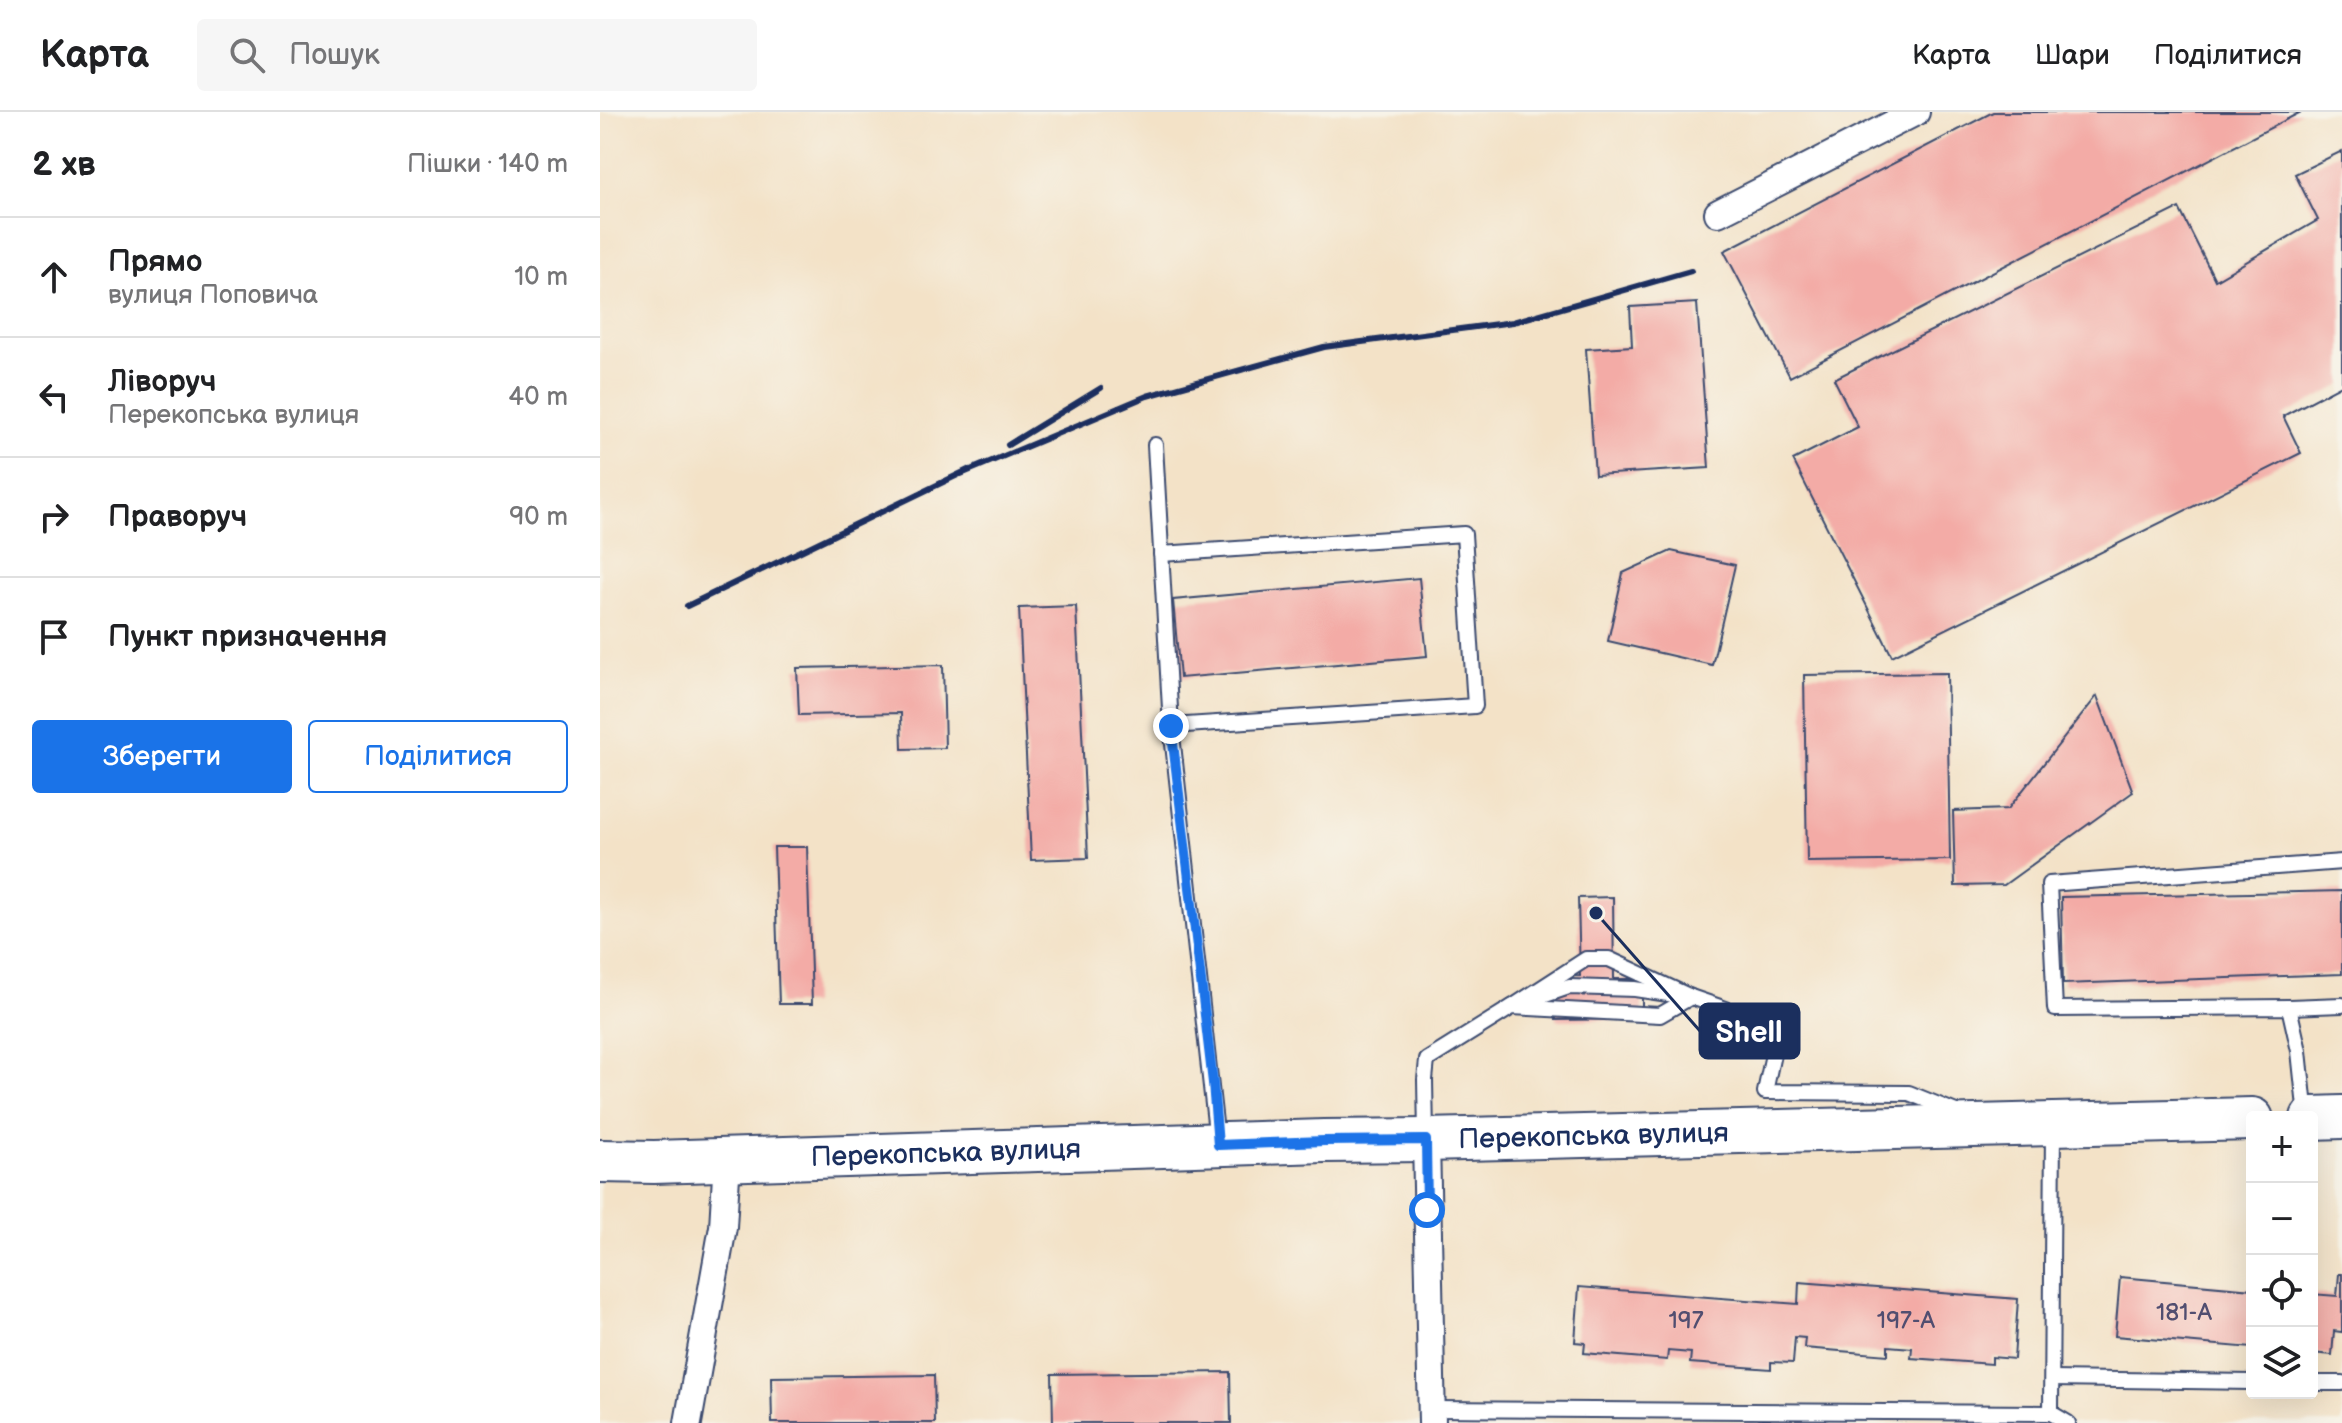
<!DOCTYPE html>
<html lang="uk">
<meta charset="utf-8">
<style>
:root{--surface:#fff;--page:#f6f6f6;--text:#202124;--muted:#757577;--line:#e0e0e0;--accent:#1a73e8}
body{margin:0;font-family:"Balsamiq Sans",sans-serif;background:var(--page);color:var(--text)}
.controls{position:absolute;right:24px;bottom:24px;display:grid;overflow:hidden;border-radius:8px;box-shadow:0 8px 32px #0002}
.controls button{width:72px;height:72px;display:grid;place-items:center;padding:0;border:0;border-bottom:2px solid var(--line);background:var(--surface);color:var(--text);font:40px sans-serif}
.stop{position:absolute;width:24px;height:24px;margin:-18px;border:6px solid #1a73e8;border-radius:50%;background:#fff}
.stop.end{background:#1a73e8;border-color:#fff;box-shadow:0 2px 8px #0008}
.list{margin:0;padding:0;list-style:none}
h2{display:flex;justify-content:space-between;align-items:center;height:104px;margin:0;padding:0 32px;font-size:34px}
h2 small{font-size:26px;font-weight:400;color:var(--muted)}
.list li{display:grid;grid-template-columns:52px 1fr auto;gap:24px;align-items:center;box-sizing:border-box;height:120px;padding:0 32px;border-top:2px solid var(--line)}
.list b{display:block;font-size:30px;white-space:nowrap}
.list p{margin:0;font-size:26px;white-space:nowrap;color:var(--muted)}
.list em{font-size:26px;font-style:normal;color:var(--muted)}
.actions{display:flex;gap:16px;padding:24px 32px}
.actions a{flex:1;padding:18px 0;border:2px solid var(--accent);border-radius:8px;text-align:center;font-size:28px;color:var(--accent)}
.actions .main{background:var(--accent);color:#fff}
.icon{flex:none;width:44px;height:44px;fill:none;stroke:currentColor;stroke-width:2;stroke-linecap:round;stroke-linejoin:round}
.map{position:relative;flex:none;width:1742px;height:1311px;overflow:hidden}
header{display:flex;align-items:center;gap:48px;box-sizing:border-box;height:112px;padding:0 40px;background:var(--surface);border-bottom:2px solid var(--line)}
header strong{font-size:38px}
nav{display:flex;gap:44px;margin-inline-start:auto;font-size:28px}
.search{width:560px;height:72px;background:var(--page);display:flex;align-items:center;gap:20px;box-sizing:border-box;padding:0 28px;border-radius:8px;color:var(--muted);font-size:30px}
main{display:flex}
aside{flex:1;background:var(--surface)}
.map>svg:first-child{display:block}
.building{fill:#f3aba6}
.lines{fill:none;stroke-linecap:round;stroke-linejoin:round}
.lane-casing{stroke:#3b4a6e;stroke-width:18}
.street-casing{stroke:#3b4a6e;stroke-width:30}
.primary-casing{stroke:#3b4a6e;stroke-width:46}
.lane{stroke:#fff;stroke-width:14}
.street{stroke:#fff;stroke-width:26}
.primary{stroke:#fff;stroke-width:42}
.rail{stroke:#1b2f5e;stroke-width:6}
.route{stroke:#1a73e8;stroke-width:10}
.labels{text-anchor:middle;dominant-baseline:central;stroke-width:7;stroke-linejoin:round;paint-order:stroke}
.number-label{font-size:24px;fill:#514e70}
.street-label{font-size:28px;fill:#1b2f5e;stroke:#f7f3e8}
.leader{fill:none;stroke:#1b2f5e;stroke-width:3}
.callout-dot{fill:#1b2f5e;stroke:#f7f3e8;stroke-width:3}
.callout{fill:#1b2f5e;stroke:#1b2f5e;stroke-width:3}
.callout-label{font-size:30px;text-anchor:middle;font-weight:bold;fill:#fff}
</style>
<header>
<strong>Карта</strong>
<div class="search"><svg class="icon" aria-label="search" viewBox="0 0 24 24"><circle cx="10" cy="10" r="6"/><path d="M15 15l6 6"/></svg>Пошук</div>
<nav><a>Карта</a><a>Шари</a><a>Поділитися</a></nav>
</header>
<main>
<aside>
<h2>2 хв<small>Пішки · 140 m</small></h2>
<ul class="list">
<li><svg class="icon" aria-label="ahead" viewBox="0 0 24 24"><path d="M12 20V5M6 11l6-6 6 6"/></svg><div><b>Прямо</b><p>вулиця Поповича</p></div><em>10 m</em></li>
<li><svg class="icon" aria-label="left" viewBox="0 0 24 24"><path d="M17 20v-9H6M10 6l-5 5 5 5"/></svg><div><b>Ліворуч</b><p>Перекопська вулиця</p></div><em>40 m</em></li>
<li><svg class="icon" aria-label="right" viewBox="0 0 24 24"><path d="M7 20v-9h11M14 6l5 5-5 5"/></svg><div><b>Праворуч</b></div><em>90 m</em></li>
<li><svg class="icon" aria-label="arrive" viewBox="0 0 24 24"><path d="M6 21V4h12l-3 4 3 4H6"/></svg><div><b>Пункт призначення</b></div></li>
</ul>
<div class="actions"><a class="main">Зберегти</a><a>Поділитися</a></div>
</aside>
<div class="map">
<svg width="1742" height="1311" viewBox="0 0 1742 1311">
<rect width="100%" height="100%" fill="#f7f3e8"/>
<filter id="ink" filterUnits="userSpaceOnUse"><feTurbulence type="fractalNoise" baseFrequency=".0125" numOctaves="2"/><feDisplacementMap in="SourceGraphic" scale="16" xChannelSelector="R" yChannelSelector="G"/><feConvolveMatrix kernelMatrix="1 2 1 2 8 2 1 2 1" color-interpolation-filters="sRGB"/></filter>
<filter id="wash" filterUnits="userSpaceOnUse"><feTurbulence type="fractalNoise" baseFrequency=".006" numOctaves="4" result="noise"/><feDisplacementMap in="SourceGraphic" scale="32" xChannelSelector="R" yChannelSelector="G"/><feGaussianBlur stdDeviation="1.8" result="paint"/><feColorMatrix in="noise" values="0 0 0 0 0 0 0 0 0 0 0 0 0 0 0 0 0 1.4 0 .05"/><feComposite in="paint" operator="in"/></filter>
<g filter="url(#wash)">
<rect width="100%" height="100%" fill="#f3e2c7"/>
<g id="blocks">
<!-- building -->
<g class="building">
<path d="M 1393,0 L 1701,0 L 1190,265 L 1124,139 Z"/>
<path d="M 1742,39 L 1742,273 L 1683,304 L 1701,341 L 1292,544 L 1193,348 L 1258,315 L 1234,267 L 1579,96 L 1615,168 L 1718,108 L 1695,62 Z"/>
<path d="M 1097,191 L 1109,356 L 995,363 L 986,237 L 1032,234 L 1030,195 Z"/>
<path d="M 1071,439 L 1135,453 L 1112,553 L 1008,529 L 1023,461 Z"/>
<path d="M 819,466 L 827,544 L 580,566 L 573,488 Z"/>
<path d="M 476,494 L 488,746 L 431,748 L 419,496 Z"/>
<path d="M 343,553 L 345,636 L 302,637 L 301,601 L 199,603 L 197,556 Z"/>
<path d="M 1347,561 L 1350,748 L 1207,750 L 1204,563 Z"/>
<path d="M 1497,584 L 1533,680 L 1404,773 L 1355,774 L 1353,699 L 1408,697 Z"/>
<path d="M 174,735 L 207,735 L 212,892 L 179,892 Z"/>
<path d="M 1742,779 L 1742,862 L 1463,872 L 1461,785 Z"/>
<path d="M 1013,785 L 1014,867 L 1042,867 L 1042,907 L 956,908 L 955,865 L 980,864 L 978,786 Z"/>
<path d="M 1739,1162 L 1742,1162 L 1742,1220 L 1734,1219 L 1732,1243 L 1712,1241 L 1712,1182 L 1737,1184 Z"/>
<path d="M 1520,1165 L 1652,1177 L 1652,1236 L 1515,1224 Z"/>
<path d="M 1199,1170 L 1418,1187 L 1414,1247 L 1392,1245 L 1392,1252 L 1311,1246 L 1312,1236 L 1288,1234 L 1288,1243 L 1204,1236 L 1205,1226 L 1195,1225 L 1193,1251 L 1171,1250 L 1171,1257 L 1090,1251 L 1091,1241 L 1068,1239 L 1067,1248 L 984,1241 L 985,1231 L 975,1230 L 979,1175 L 1198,1192 Z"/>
<path d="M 630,1260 L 631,1311 L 453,1311 L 452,1262 Z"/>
<path d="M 334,1263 L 335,1311 L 172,1311 L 171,1265 Z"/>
</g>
</g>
</g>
<g filter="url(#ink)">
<use href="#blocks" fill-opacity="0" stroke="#3b4a6e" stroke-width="2"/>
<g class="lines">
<defs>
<g id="lane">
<path d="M 555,333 L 571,614 L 617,1029"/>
<path d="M 561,442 L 864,422 L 875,594 L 571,614"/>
<path d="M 934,887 L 969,875 L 1035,877 L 1075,883"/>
<path d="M 912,895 L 986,847 L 1009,847 L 1091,885"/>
<path d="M 1689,895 L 1742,893"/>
<path d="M 1706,1005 L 1699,939 L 1689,895 L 1455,897 L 1449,772 L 1742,750"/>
<path d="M 826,1024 L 825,968 L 827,948 L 912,895 L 1060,903 L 1091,885 L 1126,897 L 1173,942 L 1165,980 L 1309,981 L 1356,1000"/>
<path d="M 1452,1267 L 1652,1270"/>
<path d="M 1712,1271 L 1742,1271"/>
<path d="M 832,1297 L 1451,1301 L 1468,1311"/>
<path d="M 1451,1301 L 1453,1015"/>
</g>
<g id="street">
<path d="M 1118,101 L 1316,0"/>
<path d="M 826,1028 L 832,1311"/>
<path d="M 88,1311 L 123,1115 L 127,1046"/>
</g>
<g id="primary">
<path d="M 1712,1006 L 1742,1005"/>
<path id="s1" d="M 0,1049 L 54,1050 L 724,1029 L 826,1028 L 1652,1007"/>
</g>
</defs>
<!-- lane casing -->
<use href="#lane" class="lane-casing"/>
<!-- street casing -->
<use href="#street" class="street-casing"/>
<!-- primary casing -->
<use href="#primary" class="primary-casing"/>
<!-- lane -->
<use href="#lane" class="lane"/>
<!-- street -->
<use href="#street" class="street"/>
<!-- primary -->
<use href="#primary" class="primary"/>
<!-- rail -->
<g class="rail">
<path d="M 408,333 L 501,276"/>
<path d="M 361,362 L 547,284 L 724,235 L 913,210 L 1091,159"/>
<path d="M 87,494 L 368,358"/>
</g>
</g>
</g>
<g class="lines" filter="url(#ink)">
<!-- route -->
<path class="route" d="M 571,614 L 613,971 L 618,1033 L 724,1029 L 826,1028 L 827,1098"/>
</g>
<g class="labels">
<!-- number labels -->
<g class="number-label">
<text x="1584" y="1200">181-А</text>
<text x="1086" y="1208">197</text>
<text x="1306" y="1208">197-А</text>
</g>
<!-- street labels -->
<g class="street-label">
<text stroke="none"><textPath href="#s1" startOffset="994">Перекопська вулиця</textPath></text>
<text stroke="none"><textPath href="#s1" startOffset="346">Перекопська вулиця</textPath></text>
</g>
</g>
<!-- callouts -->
<path class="leader" d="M996 801L1100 919"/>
<circle class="callout-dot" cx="996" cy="801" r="8"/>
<rect class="callout" x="1100" y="892" width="99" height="54" rx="8"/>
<g class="callout-label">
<text x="1149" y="930">Shell</text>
</g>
</svg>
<div class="controls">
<button>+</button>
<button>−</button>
<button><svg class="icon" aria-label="locate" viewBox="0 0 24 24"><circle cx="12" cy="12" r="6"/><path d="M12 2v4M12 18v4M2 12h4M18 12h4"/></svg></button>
<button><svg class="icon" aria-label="layers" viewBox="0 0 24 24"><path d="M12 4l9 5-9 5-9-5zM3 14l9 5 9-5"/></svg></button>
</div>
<div class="stop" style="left:827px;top:1098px"></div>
<div class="stop end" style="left:571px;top:614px"></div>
</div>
</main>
